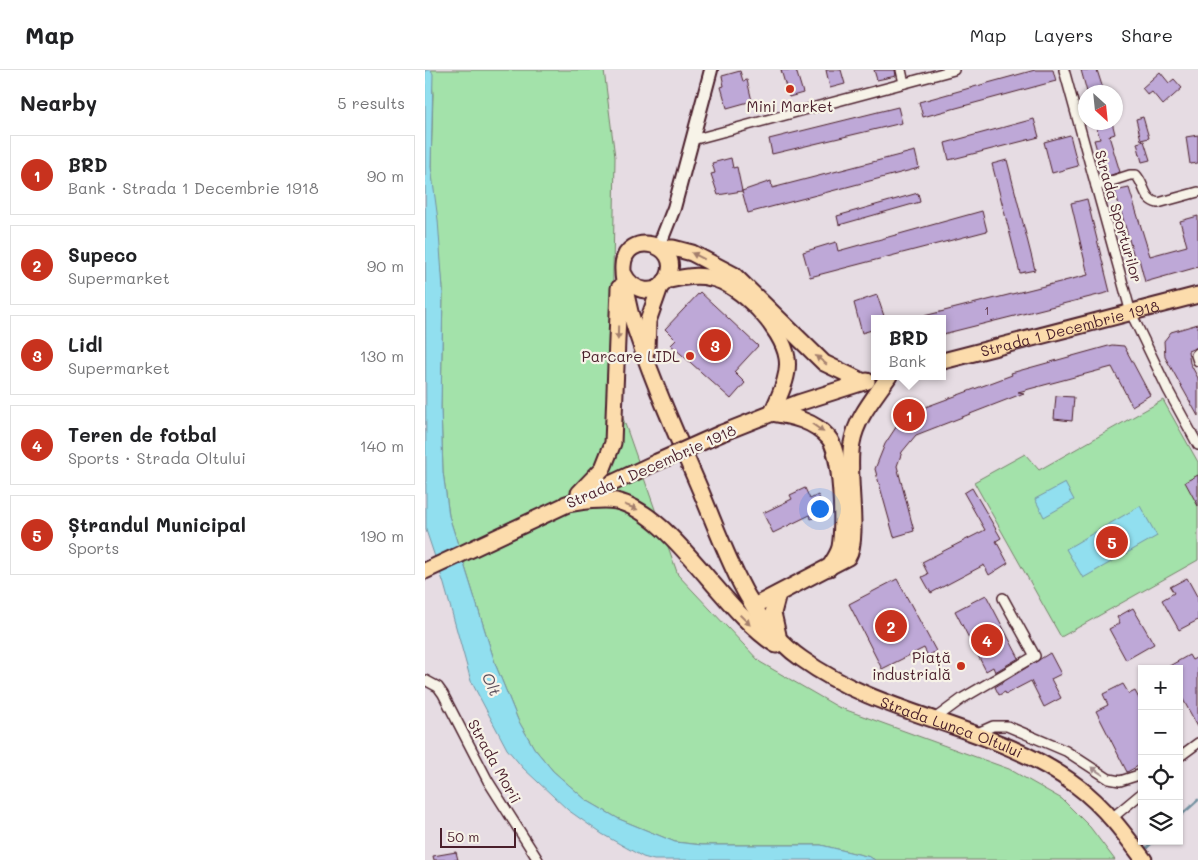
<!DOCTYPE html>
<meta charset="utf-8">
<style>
:root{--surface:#fff;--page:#f6f6f6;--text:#202124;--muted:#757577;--line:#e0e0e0;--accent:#c8321e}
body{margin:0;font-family:Mali,sans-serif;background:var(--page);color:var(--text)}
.controls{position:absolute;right:15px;bottom:15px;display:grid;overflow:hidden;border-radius:0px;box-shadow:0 1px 4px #0004}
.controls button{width:45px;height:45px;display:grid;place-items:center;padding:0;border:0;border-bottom:1px solid var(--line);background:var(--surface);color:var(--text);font:25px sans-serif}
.compass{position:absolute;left:653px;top:15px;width:45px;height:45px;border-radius:50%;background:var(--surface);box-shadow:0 1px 4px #0004;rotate:153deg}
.scale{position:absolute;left:15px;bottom:12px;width:76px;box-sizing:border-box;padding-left:5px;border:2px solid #4a1f2b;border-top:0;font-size:14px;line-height:18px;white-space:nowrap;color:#4a1f2b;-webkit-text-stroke:4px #f7f3e8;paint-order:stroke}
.you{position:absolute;left:394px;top:438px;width:18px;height:18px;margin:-12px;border:4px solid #fff;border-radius:50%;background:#1a73e8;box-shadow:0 0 0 8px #1a73e833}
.badge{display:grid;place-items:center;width:32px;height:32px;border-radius:50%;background:var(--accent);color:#fff;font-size:16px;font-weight:700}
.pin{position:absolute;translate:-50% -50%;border:2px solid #fff;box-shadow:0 1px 5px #0006}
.popup{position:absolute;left:446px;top:245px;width:75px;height:65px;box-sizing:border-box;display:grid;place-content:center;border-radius:0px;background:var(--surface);filter:drop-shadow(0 1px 4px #0005);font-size:16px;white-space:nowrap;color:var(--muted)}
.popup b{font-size:19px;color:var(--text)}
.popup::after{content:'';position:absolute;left:50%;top:100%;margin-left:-10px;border:10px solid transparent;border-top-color:var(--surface)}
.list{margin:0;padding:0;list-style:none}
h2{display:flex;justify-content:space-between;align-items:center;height:65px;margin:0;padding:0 20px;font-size:21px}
h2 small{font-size:16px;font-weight:400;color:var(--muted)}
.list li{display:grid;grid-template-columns:32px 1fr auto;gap:15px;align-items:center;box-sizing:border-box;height:80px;margin:0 10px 10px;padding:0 10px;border:1px solid var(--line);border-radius:0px}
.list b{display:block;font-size:19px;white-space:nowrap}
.list p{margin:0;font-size:16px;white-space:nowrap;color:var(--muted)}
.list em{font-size:16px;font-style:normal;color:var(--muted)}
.icon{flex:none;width:28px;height:28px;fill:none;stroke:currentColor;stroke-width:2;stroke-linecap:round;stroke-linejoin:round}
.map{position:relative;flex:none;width:773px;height:790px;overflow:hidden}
header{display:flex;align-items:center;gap:30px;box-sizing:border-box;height:70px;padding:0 25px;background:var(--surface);border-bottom:1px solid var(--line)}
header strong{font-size:24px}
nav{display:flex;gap:28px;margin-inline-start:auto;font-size:18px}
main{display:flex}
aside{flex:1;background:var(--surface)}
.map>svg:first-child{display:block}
.green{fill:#a3e2aa;stroke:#76806a}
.water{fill:#91dfef;stroke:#7592a1}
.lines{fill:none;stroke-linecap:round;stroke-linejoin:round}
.stream{stroke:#7592a1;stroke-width:3}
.building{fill:#bea8d7;stroke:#4a1f2b}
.street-casing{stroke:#4a1f2b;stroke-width:12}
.secondary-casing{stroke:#4a1f2b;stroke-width:16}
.primary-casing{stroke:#4a1f2b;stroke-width:19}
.street{stroke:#f7f3e8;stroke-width:9}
.secondary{stroke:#f7f3e8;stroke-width:12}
.primary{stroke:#fcdcac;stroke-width:15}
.primary-bridge-casing{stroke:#4a1f2b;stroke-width:19;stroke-linecap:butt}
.primary-bridge{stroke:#fcdcac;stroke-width:15}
.oneway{fill:#a37e6c}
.oneway2{fill:#a0898a}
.poi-dot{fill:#c8321e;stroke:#f7f3e8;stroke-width:2}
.labels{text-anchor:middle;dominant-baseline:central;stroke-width:4.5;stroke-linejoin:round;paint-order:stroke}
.number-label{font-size:12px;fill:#674156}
.poi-label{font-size:15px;fill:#4a1f2b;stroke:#f7f3e8;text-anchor:end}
.street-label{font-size:15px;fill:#4a1f2b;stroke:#f7f3e8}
.water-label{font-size:16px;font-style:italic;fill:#5c4f5c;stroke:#f7f3e8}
</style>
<header>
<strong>Map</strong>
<nav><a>Map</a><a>Layers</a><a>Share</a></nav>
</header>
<main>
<aside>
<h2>Nearby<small>5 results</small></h2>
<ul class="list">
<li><span class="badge">1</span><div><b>BRD</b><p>Bank · Strada 1 Decembrie 1918</p></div><em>90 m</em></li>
<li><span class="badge">2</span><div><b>Supeco</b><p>Supermarket</p></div><em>90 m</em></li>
<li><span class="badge">3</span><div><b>Lidl</b><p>Supermarket</p></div><em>130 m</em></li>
<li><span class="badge">4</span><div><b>Teren de fotbal</b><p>Sports · Strada Oltului</p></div><em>140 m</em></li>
<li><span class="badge">5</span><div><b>Ștrandul Municipal</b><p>Sports</p></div><em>190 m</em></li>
</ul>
</aside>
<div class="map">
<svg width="773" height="790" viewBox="0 0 773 790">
<rect width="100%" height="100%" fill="#e6dce3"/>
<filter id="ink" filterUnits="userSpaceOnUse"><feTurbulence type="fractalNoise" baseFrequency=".02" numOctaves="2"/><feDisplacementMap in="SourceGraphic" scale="10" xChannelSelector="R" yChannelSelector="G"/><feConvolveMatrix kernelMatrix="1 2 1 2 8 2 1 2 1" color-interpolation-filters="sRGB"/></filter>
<g filter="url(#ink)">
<!-- green -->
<g class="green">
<path d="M 6,0 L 179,0 L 190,87 L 186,314 L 253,505 L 335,592 L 413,637 L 584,699 L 637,729 L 665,757 L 690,790 L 450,790 L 445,787 L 396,775 L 277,775 L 250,772 L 194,749 L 161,730 L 128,701 L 109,678 L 93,650 L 71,596 L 24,446 L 18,402 L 16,338 L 18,219 L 6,97 L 8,24 Z"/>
<path d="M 738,330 L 773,392 L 773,490 L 636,567 L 549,412 L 600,384 L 614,400 Z"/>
</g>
<!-- water -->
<g class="water">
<path d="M 0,0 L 6,0 L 8,4 L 6,97 L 13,150 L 18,219 L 16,338 L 18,402 L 24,446 L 71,596 L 93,650 L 109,678 L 128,701 L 161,730 L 194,749 L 250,772 L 277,775 L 396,775 L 445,787 L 450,790 L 229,790 L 218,787 L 177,764 L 143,740 L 98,698 L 82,679 L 46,611 L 19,514 L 1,460 Z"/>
<path d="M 640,413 L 649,430 L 619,447 L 610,429 Z"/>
<path d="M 715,436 L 732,466 L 658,508 L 641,479 Z"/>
</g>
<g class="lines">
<!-- stream -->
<g class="stream">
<path d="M 754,747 L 773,730"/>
<path d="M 718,781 L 729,771"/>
</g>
</g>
<!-- building -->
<g class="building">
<path d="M 356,0 L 371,0 L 378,23 L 364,27 Z"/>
<path d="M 401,0 L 416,0 L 420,14 L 405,18 Z"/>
<path d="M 449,0 L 470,0 L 471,6 L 452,10 Z"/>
<path d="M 610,0 L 628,0 L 631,11 L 498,47 L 494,32 Z"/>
<path d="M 656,0 L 672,0 L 679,22 L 662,22 Z"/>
<path d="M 315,1 L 318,11 L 322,10 L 327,31 L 302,38 L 296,17 L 299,16 L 297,6 Z"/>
<path d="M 735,2 L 744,13 L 749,9 L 757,18 L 738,35 L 727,22 L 723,25 L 717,18 Z"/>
<path d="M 473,37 L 477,53 L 347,84 L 344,69 Z"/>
<path d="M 718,47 L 724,68 L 716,70 L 711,49 Z"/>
<path d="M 609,49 L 614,67 L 524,90 L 520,73 Z"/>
<path d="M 670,52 L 687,52 L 690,64 L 684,66 L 695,102 L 680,107 L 669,70 L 675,69 Z"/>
<path d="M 645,65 L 653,96 L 627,103 L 619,72 Z"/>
<path d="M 773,65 L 773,93 L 765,94 L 761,67 Z"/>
<path d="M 719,71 L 725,90 L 717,92 L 712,73 Z"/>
<path d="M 490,81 L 494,98 L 323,143 L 317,121 L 346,111 L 347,118 Z"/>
<path d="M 306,88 L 308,98 L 312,97 L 317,121 L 293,125 L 286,104 L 290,103 L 287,93 Z"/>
<path d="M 582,90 L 610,200 L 595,203 L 567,94 Z"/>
<path d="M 704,118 L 725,186 L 762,176 L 755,151 L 773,146 L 773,197 L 720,212 L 714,189 L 710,190 L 690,121 Z"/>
<path d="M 493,123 L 495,132 L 414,155 L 412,146 Z"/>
<path d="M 662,129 L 685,222 L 518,264 L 518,249 L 499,249 L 499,246 L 663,205 L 646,133 Z"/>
<path d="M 557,141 L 562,161 L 385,207 L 378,182 L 411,172 L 413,181 Z"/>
<path d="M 275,222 L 333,276 L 309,302 L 320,313 L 306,329 L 246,275 L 251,270 L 240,259 Z"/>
<path d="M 452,225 L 460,249 L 450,249 L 450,259 L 437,263 L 429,233 Z"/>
<path d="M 773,254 L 773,277 L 763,281 L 765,293 L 773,308 L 773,346 L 740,287 L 739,271 L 746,262 Z"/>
<path d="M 687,275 L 699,276 L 725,325 L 707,336 L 687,297 L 593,322 L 599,323 L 491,365 L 477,382 L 472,396 L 489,461 L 469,467 L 450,399 L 460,374 L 479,345 L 587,305 L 586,303 Z"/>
<path d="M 631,326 L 649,327 L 647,351 L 629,349 Z"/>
<path d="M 773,405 L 773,436 L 760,412 Z"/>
<path d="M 380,418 L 385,429 L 393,425 L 401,442 L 386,449 L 385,445 L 348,463 L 338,443 L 367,429 L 365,425 Z"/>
<path d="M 547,418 L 576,468 L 571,471 L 583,493 L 564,505 L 559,495 L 506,523 L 497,507 L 503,504 L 497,492 L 560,460 L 539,423 Z"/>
<path d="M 762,508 L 773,528 L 773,550 L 754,560 L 737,530 L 749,523 L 745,517 Z"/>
<path d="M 472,509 L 511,581 L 503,586 L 499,578 L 457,599 L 424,534 Z"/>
<path d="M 561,525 L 594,588 L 570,602 L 568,597 L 561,601 L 530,541 Z"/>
<path d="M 708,538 L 729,574 L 701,590 L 684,559 L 695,553 L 692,547 Z"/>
<path d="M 625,583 L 636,604 L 626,609 L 636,628 L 619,637 L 606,611 L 581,624 L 580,622 L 574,625 L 570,617 Z"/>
<path d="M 764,585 L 767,590 L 773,587 L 773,657 L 754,622 L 754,599 L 739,599 Z"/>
<path d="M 698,614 L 704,624 L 710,621 L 717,634 L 717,694 L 702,702 L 671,641 L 683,635 L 678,624 Z"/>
<path d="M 31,782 L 33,790 L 9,790 L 8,786 Z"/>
</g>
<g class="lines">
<defs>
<g id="street">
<path d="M 476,0 L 479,13"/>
<path d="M 639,0 L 706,243 L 743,320 L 773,375"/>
<path d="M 267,70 L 529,0"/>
<path d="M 671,116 L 705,105 L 711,105 C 720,114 718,130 733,133 L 773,122"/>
<path d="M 773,283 L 771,285 L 773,291"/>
<path d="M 0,610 L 13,617 L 18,624 L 63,711 L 113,790"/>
<path d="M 508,650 L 538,628 L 610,586 L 578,528"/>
<path d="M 550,664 L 568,656 L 582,656 L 641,681 L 684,709 L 695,711 L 717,704"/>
<path d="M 754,687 L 773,673"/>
<path d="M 687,748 L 717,723"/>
</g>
<path id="secondary" d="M 234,176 L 249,138 L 286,0"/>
<g id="primary">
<path d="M 236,178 L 248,178 L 267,183 L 309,205 L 399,293 L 439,312"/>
<path id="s1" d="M 199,204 C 207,222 233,228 243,207 C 258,173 200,159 198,196 C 197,211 202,228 205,242 C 223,301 249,359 274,417 C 300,477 321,550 377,589 C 460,649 571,654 652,716 C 679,736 699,763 719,790"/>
<path d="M 240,211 C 255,208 270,204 286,208 C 314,213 358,259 362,288 C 365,306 354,326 347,343"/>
<path d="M 222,280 L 223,251 L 235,217"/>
<path id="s2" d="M 518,291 L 773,225"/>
<path d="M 347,343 C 367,346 389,351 403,367 C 417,382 419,457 415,477 C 413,485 408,491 404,498"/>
<path d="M 297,363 L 373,333 L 442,311"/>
<path d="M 154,423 L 178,398 L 188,373 L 194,218"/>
<path d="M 141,434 C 157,432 174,428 191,431 C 247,443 298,542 351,575"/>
<path d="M 0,501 L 232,392"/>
<path d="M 353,524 L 348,543 L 353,565"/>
<path d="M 329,536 L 423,487 C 435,467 421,402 427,373 C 431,348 450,327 464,306"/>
</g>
</defs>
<!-- street casing -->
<use href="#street" class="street-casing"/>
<!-- secondary casing -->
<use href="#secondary" class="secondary-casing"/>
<!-- primary casing -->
<use href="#primary" class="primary-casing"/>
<!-- street -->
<use href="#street" class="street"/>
<!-- secondary -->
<use href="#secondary" class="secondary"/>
<!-- primary -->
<use href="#primary" class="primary"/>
<defs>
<path id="primary-bridge" d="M 232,392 L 297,363"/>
</defs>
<!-- primary-bridge casing -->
<use href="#primary-bridge" class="primary-bridge-casing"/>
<!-- primary-bridge -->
<use href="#primary-bridge" class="primary-bridge"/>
</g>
<!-- one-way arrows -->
<defs><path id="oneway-solid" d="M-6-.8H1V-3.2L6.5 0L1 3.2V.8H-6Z" transform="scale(1.25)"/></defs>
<g class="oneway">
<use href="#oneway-solid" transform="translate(273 186) rotate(-154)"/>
<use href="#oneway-solid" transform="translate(193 263) rotate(91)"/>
<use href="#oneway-solid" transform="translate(396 290) rotate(-142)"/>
<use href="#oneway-solid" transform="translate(393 358) rotate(36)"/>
<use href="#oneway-solid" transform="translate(206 437) rotate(21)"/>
<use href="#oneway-solid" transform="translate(320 550) rotate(45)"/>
</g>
<use class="oneway2" href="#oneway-solid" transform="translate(672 701) rotate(-147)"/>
</g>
<!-- markers -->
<g class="poi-dot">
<circle cx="365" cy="19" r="5"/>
<circle cx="265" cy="286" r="5"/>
<circle cx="536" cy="596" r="5"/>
</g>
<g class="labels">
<!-- number labels -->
<g class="number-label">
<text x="562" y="240">1</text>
</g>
<!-- poi labels -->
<g class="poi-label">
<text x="365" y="36" text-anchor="middle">Mini Market</text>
<text x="255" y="286">Parcare LIDL</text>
<text x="526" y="587">Piață<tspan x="526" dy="17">industrială</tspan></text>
</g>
<!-- street labels -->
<g class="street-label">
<text transform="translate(694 146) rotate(74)">Strada Sporturilor</text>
<text stroke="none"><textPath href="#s2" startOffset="131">Strada 1 Decembrie 1918</textPath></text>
<text transform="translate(226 396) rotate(-24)">Strada 1 Decembrie 1918</text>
<text stroke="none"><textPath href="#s1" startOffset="742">Strada Lunca Oltului</textPath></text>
<text transform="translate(70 691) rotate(61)">Strada Morii</text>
</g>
<!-- water labels -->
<g class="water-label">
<text transform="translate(67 614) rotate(66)">Olt</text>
</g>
</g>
</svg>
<div class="controls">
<button>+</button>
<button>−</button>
<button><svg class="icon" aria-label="locate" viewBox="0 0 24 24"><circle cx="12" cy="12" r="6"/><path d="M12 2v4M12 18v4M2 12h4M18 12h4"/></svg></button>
<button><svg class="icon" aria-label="layers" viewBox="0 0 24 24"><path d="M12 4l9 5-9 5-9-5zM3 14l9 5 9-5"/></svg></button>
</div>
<svg class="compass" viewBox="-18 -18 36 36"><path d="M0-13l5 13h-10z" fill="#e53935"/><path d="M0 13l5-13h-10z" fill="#757577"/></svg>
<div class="scale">50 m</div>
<div class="you"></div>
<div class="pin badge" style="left:484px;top:345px">1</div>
<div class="popup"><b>BRD</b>Bank</div>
<div class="pin badge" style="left:466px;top:556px">2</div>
<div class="pin badge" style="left:290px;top:275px">3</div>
<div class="pin badge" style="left:562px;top:570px">4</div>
<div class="pin badge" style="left:687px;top:472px">5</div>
</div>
</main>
